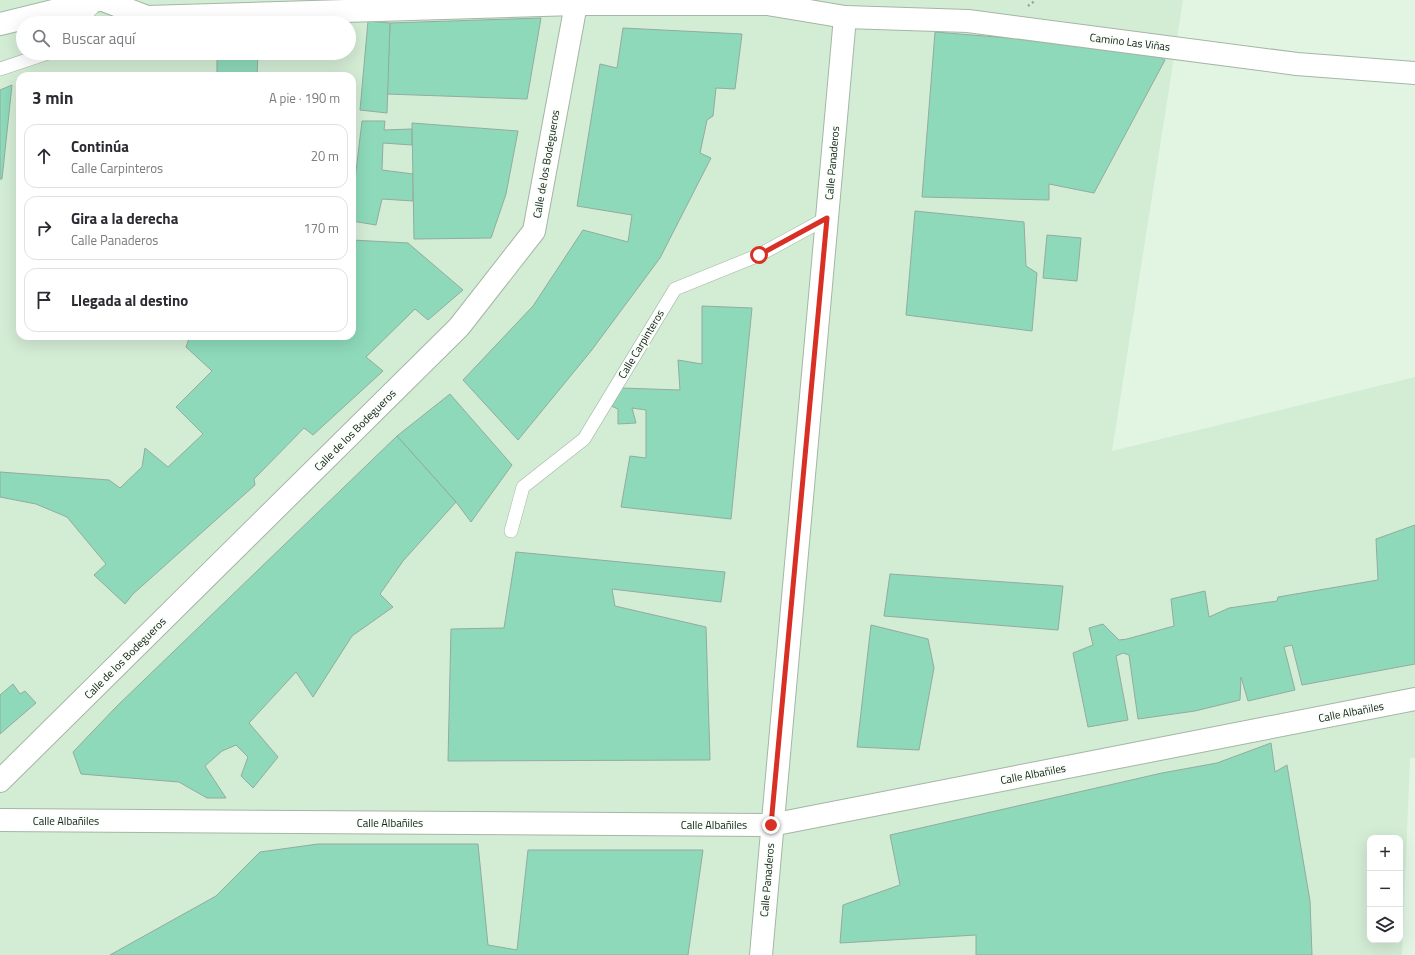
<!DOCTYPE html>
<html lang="es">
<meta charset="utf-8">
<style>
:root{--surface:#fff;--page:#f7f7f7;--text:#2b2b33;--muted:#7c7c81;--line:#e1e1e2}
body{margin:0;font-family:"Titillium Web",sans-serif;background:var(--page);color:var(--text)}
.controls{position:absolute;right:12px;bottom:12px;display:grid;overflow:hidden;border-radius:8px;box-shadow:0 4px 16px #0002}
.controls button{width:36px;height:36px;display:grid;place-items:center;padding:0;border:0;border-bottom:1px solid var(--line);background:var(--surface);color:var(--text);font:20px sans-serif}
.stop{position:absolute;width:12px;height:12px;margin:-9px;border:3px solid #d93025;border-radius:50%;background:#fff}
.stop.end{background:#d93025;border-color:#fff;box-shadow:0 1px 4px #0008}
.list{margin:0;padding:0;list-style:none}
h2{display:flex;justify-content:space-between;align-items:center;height:52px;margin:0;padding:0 16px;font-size:17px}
h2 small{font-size:13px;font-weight:400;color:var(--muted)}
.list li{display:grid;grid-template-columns:26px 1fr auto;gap:12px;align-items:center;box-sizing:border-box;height:64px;margin:0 8px 8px;padding:0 8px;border:1px solid var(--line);border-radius:12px}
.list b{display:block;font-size:15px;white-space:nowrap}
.list p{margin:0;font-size:13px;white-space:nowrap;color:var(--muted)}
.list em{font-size:13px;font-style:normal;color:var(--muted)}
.icon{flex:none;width:22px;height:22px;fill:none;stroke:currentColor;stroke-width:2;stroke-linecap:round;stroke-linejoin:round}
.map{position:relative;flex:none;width:1415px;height:955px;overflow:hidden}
.search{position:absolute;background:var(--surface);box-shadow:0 4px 16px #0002;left:16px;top:16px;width:340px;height:44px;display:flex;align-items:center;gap:10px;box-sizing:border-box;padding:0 14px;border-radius:22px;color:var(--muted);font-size:15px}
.panel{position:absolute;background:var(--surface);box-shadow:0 4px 16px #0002;left:16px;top:72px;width:340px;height:268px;border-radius:12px}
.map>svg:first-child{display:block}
.built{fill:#d3ecd4;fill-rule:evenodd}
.building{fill:#8dd9ba;stroke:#93aba0}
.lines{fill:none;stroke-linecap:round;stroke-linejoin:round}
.service-casing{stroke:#a4b6a5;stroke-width:14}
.minor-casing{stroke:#a4b6a5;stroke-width:24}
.secondary-casing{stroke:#a4b6a5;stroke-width:24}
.path{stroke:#96a597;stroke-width:2.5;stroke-dasharray:2 3;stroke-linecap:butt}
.service{stroke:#fff;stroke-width:13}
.minor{stroke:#fff;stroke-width:22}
.secondary{stroke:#fff;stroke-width:22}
.route{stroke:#d93025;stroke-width:5}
.labels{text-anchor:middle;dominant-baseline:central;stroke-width:3.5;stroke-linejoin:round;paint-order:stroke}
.street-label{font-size:11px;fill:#141b14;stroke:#f7fff8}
</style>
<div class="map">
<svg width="1415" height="955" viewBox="0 0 1415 955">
<rect width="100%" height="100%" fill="#e2f5e3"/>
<!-- built -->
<path class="built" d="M 0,0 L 1183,0 L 1112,451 L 1415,377 L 1415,758 L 1410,758 L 1402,955 L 0,955 ZM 23,23 L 349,23 L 349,53 L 23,53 ZM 20,76 L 352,76 L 352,336 L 20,336 ZM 1370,838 L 1400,838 L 1400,940 L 1370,940 Z"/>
<!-- building -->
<g class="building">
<path d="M 541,18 L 527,99 L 387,94 L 390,23 Z"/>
<path d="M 368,21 L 390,23 L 387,113 L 360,110 Z"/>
<path d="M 623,28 L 742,34 L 735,89 L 716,88 L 713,116 L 707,120 L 700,153 L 711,158 L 660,258 L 591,351 L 518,440 L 463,380 L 533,306 L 583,230 L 628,242 L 632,215 L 577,206 L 600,64 L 617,68 Z"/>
<path d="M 935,32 L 1144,49 L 1165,60 L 1094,193 L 1049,184 L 1049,200 L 922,197 Z"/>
<path d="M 217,53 L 258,53 L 257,76 L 217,76 Z"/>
<path d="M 12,85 L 2,179 L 0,179 L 0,90 Z"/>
<path d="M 362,121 L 385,121 L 384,130 L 412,129 L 412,145 L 383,143 L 382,170 L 413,174 L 413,201 L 382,199 L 376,225 L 352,221 L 352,180 L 355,180 Z"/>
<path d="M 412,123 L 518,131 L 506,194 L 491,238 L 414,239 Z"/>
<path d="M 915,211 L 1024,222 L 1026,266 L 1037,273 L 1032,331 L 906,315 Z"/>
<path d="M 1047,235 L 1081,238 L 1077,281 L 1043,278 Z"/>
<path d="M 352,240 L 408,243 L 463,290 L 428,320 L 415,309 L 366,357 L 383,371 L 313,435 L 304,428 L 254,479 L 255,485 L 133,594 L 125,604 L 94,575 L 106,564 L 67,517 L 36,504 L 0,497 L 0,472 L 109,480 L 120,488 L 142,467 L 145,448 L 168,467 L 203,434 L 176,407 L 212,371 L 186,347 L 190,336 L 352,336 Z"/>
<path d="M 702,306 L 752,308 L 731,519 L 621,507 L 630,456 L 646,458 L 646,410 L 632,408 L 636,423 L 618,424 L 618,409 L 609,405 L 621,388 L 680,390 L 678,360 L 702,364 Z"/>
<path d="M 450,394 L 512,465 L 471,522 L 456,502 L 397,436 Z"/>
<path d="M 397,436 L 456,502 L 403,561 L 380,594 L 393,607 L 352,636 L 313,697 L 296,672 L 249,723 L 278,757 L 253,788 L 241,776 L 248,757 L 236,745 L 222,751 L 205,766 L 226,798 L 207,798 L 179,782 L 81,774 L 73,752 L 116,707 Z"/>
<path d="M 1415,525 L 1415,664 L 1302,685 L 1292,645 L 1284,647 L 1295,690 L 1248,701 L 1241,677 L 1240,700 L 1195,711 L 1138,719 L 1129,655 L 1123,653 L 1116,656 L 1128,720 L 1088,727 L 1073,653 L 1093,645 L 1089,628 L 1103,624 L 1119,640 L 1127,639 L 1174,626 L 1171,599 L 1205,591 L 1209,617 L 1229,608 L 1277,601 L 1278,597 L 1378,580 L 1376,539 Z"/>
<path d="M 516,552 L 725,572 L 721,602 L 612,589 L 615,606 L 706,627 L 710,760 L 448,761 L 451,629 L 504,628 Z"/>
<path d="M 890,574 L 1063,586 L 1058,630 L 884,616 Z"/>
<path d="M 871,625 L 928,639 L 934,668 L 919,750 L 857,747 Z"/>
<path d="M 13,684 L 20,694 L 25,691 L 36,703 L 0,734 L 0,695 Z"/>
<path d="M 1271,743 L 1275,772 L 1287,765 L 1310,901 L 1312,955 L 976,955 L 976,935 L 840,943 L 843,905 L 900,885 L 890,835 L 1162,773 L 1217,763 Z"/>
<path d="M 318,844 L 478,844 L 488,945 L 517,950 L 528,850 L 703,850 L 688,955 L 110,955 L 216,896 L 260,852 Z"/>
</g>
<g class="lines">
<defs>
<g id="service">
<path d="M 78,23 L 99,1"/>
<path d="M 0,69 L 48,53"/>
<path d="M 511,531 L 523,487 L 584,439 L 675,289 L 759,255 L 827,218"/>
</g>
<g id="minor">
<path d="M 103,0 L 147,17 L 576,4 L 767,4 L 845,17 L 968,21 L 1297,64 L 1415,73"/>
<path d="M 0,781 L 459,327 L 534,231 L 576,4"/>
<path d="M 0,820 L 771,825 L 1415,699"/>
<path d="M 761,955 L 845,17"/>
</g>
<path id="secondary" d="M 0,24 L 98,0"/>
</defs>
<!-- service casing -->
<use href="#service" class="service-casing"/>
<!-- minor casing -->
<use href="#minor" class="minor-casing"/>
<!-- secondary casing -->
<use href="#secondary" class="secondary-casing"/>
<!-- path -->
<path class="path" d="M 1028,6 L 1036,0"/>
<!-- service -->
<use href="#service" class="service"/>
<!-- minor -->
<use href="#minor" class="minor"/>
<!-- secondary -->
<use href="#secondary" class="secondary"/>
</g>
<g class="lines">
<!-- route -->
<path class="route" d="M 759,255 L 827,218 L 771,825"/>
</g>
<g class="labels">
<!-- street labels -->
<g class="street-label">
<text transform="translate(1130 42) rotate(7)">Camino Las Viñas</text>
<text transform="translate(832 163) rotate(-85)">Calle Panaderos</text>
<text transform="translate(546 164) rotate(-80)">Calle de los Bodegueros</text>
<text transform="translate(641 344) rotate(-59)">Calle Carpinteros</text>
<text transform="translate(355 430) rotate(-45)">Calle de los Bodegueros</text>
<text transform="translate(125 658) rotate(-45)">Calle de los Bodegueros</text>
<text transform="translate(1351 712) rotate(-11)">Calle Albañiles</text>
<text transform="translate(1033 774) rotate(-11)">Calle Albañiles</text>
<text x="66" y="821">Calle Albañiles</text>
<text x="390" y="823">Calle Albañiles</text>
<text x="714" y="825">Calle Albañiles</text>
<text transform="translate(767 880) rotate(-85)">Calle Panaderos</text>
</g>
</g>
</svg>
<div class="controls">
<button>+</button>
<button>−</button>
<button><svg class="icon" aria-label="layers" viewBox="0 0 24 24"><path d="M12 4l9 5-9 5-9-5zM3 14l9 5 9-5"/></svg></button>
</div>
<div class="stop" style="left:759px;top:255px"></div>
<div class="stop end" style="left:771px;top:825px"></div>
<div class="search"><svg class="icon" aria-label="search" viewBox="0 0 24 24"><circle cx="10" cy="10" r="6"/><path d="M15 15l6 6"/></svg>Buscar aquí</div>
<section class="panel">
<h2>3 min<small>A pie · 190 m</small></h2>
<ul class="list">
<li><svg class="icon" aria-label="ahead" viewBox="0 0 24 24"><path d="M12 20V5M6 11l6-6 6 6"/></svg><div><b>Continúa</b><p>Calle Carpinteros</p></div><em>20 m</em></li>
<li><svg class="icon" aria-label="right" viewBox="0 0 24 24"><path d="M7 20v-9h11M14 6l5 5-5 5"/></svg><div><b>Gira a la derecha</b><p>Calle Panaderos</p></div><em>170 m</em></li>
<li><svg class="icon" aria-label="arrive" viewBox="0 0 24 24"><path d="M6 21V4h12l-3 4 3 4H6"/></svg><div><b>Llegada al destino</b></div></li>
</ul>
</section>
</div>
